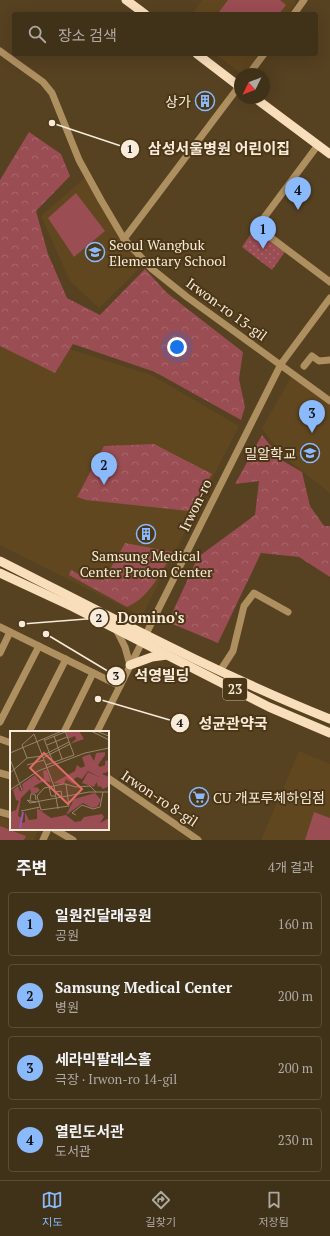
<!DOCTYPE html>
<html lang="ko">
<meta charset="utf-8">
<style>
:root{--surface:#403119;--page:#473922;--text:#f1f3f6;--muted:#aea9a2;--line:#594c38;--accent:#8abafc}
body{margin:0;font-family:"PT Serif","Noto Sans KR",serif;background:var(--page);color:var(--text)}
.compass{position:absolute;left:234px;top:68px;width:36px;height:36px;border-radius:50%;background:var(--surface);box-shadow:0 4px 16px #0002;rotate:227deg}
.you{position:absolute;left:177px;top:347px;width:14px;height:14px;margin:-10px;border:3px solid #fff;border-radius:50%;background:#1a73e8;box-shadow:0 0 0 6px #1a73e833}
.badge{display:grid;place-items:center;width:26px;height:26px;border-radius:50%;background:var(--accent);color:#111;font-size:13px;font-weight:700}
.pin{position:absolute;translate:-50% -33px;filter:drop-shadow(0 1px 2px #0008)}
.pin::after{content:'';position:absolute;top:21px;width:14px;height:12px;background:inherit;clip-path:polygon(0 0,100% 0,50% 100%)}
.list{margin:0;padding:0;list-style:none}
h2{display:flex;justify-content:space-between;align-items:center;height:52px;margin:0;padding:0 16px;font-size:17px}
h2 small{font-size:13px;font-weight:400;color:var(--muted)}
.list li{display:grid;grid-template-columns:26px 1fr auto;gap:12px;align-items:center;box-sizing:border-box;height:64px;margin:0 8px 8px;padding:0 8px;border:1px solid var(--line);border-radius:4px}
.list b{display:block;font-size:15px;white-space:nowrap}
.list p{margin:0;font-size:13px;white-space:nowrap;color:var(--muted)}
.list em{font-size:13px;font-style:normal;color:var(--muted)}
.icon{flex:none;width:22px;height:22px;fill:none;stroke:currentColor;stroke-width:2;stroke-linecap:round;stroke-linejoin:round}
.map{position:relative;flex:none;width:330px;height:840px;overflow:hidden}
.search{position:absolute;background:var(--surface);box-shadow:0 4px 16px #0002;left:12px;right:12px;top:12px;height:44px;display:flex;align-items:center;gap:10px;box-sizing:border-box;padding:0 14px;border-radius:4px;color:var(--muted);font-size:15px}
.sheet{height:340px;background:var(--surface)}
nav{display:flex;justify-content:space-around;align-items:center;box-sizing:border-box;height:56px;border-top:1px solid var(--line);background:var(--surface);font-size:11px;color:var(--muted)}
nav a{display:grid;justify-items:center;gap:2px}
nav .on{color:var(--accent)}
.map>svg:first-child{display:block}
.built{fill:#60471f}
.forest{fill:url(#forest-crowns)}
.park{fill:url(#park-dots)}
.pitch{fill:#9a4d53}
.lines{fill:none;stroke-linecap:round;stroke-linejoin:round}
.minor{stroke:#ae8f60;stroke-width:7}
.major{stroke:#f8deba;stroke-width:9}
.labels{text-anchor:middle;dominant-baseline:central;stroke-width:4;stroke-linejoin:round;paint-order:stroke}
.shield{fill:#4b3616;stroke:#c4b59f;stroke-width:1}
.shield-label{font-size:13px;font-weight:bold;fill:#f8ebda}
.poi-label{font-size:14px;fill:#f8ebda;stroke:#4b3616;text-anchor:end}
.street-label{font-size:14px;fill:#f8ebda;stroke:#4b3616}
.inset-river{fill:none;stroke:#9d53b7;stroke-width:2}
.inset-road{fill:none;stroke:#97856b;stroke-width:1}
.view{fill:#e26c66;fill-opacity:0.15;stroke:#e26c66;stroke-width:2}
.inset-edge{fill:none;stroke:#f8ebda;stroke-width:2}
.leader{fill:none;stroke:#f8ebda;stroke-width:1.5}
.callout-dot{fill:#f8ebda;stroke:#4b3616;stroke-width:1.5}
.mark-label{font-size:12px;text-anchor:middle;font-weight:bold;fill:#111}
.callout-label{font-size:15px;text-anchor:middle;font-weight:bold;fill:#f8ebda;stroke:#4b3616;stroke-width:4;stroke-linejoin:round;paint-order:stroke}
</style>
<div class="map">
<svg width="330" height="840" viewBox="0 0 330 840">
<defs>
<pattern id="forest-crowns" width="20" height="18" patternUnits="userSpaceOnUse"><rect width="20" height="18" fill="#9a4d53"/><path d="M2 6a3 3 0 1 1 6 0M12 15a3 3 0 1 1 6 0" fill="none" stroke="#a9676b"/></pattern>
<pattern id="park-dots" width="8" height="8" patternUnits="userSpaceOnUse"><rect width="8" height="8" fill="#9a4d53"/><path d="M2 2h.1M6 6h.1" fill="none" stroke="#a9676b" stroke-width="1.8" stroke-linecap="round"/></pattern>
</defs>
<rect width="100%" height="100%" fill="#564121"/>
<!-- built -->
<g class="built">
<path d="M 202,0 L 294,0 L 296,2 L 288,14 L 192,14 Z"/>
<path d="M 215,54 L 259,54 L 245,74 L 242,74 Z"/>
<path d="M 86,177 L 144,264 L 99,308 L 70,281 L 41,216 Z"/>
<path d="M 0,327 L 151,375 L 239,426 L 142,616 L 0,545 Z"/>
<path d="M 292,375 L 330,404 L 330,493 L 284,457 L 262,429 Z"/>
<path d="M 299,751 L 330,764 L 330,840 L 261,840 Z"/>
<path d="M 0,817 L 11,820 L 11,829 L 39,829 L 34,840 L 0,840 Z"/>
</g>
<!-- forest -->
<g class="forest">
<path d="M 29,132 L 61,154 L 70,176 L 36,211 L 48,254 L 67,298 L 100,315 L 145,269 L 167,293 L 243,352 L 239,379 L 245,407 L 241,420 L 155,372 L 73,344 L 55,373 L 0,346 L 0,180 Z"/>
<path d="M 262,435 L 283,461 L 302,472 L 310,506 L 324,526 L 330,526 L 330,577 L 299,557 L 261,553 L 218,643 L 168,622 L 198,557 L 255,515 L 259,481 L 235,484 Z"/>
<path d="M 154,444 L 212,474 L 189,511 L 86,500 L 77,497 L 104,446 Z"/>
<path d="M 125,543 L 173,552 C 161,572 149,598 127,607 L 69,575 L 71,570 L 88,579 L 104,580 Z"/>
</g>
<!-- park -->
<path class="park" d="M 254,229 L 285,252 L 272,270 L 242,247 Z"/>
<!-- pitch -->
<g class="pitch">
<path d="M 228,0 L 280,0 L 286,5 L 279,14 L 222,14 L 219,12 Z"/>
<path d="M 76,193 L 105,231 L 74,257 L 48,218 Z"/>
<path d="M 314,812 L 330,818 L 330,840 L 305,840 Z"/>
<path d="M 0,826 L 26,836 L 24,840 L 0,840 Z"/>
</g>
<g class="lines">
<!-- minor -->
<g class="minor">
<path d="M 294,14 L 304,0"/>
<path d="M 0,51 L 43,82 L 52,93 L 79,160 L 101,200 L 124,239 L 152,269 L 187,297 L 330,401"/>
<path d="M 249,74 L 264,54"/>
<path d="M 318,145 L 257,227 L 330,282"/>
<path d="M 124,239 L 240,85"/>
<path d="M 304,366 L 312,356 L 319,361 L 330,360"/>
<path d="M 0,627 L 120,686"/>
<path d="M 116,629 L 125,647 L 130,665"/>
<path d="M 0,653 L 10,632"/>
<path d="M 220,671 L 233,651 L 244,606 L 254,593 L 288,612"/>
<path d="M 0,722 L 39,646"/>
<path d="M 29,732 L 66,659"/>
<path d="M 64,732 L 93,673"/>
<path d="M 97,732 L 281,364 L 330,298"/>
<path d="M 0,739 L 11,743"/>
<path d="M 0,773 L 11,776"/>
<path d="M 108,778 L 198,840"/>
<path d="M 0,812 L 11,815"/>
<path d="M 54,829 L 73,840"/>
<path d="M 43,840 L 48,829"/>
</g>
<!-- major -->
<g class="major">
<path d="M 126,0 L 145,14"/>
<path d="M 197,54 L 240,87"/>
<path d="M 255,98 L 330,154"/>
<path d="M 0,561 C 109,616 217,674 330,719"/>
<path d="M 0,573 L 73,607 L 269,707 L 330,733"/>
<path d="M 130,665 L 152,657 L 167,655"/>
</g>
</g>
<!-- icons -->
<defs>
<symbol id="building-ring" viewBox="-11 -11 22 22"><circle r="9.5" fill="#4b3616" stroke="#8abafc" stroke-width="1.5"/><path d="M-4-6H4V6H1V3H-1V6H-4ZM-2.5-4.3h1.7v1.8h-1.7ZM.8-4.3h1.7v1.8H.8ZM-2.5-1h1.7V.8h-1.7ZM.8-1h1.7V.8H.8Z" fill="#8abafc"/></symbol>
<symbol id="school-ring" viewBox="-11 -11 22 22"><circle r="9.5" fill="#4b3616" stroke="#8abafc" stroke-width="1.5"/><path d="M0-5L7-2L0 1L-7-2ZM-4 1L0 2.5L4 1V4Q0 6-4 4Z" fill="#8abafc"/></symbol>
<symbol id="supermarket-ring" viewBox="-11 -11 22 22"><circle r="9.5" fill="#4b3616" stroke="#8abafc" stroke-width="1.5"/><path d="M-6-5.5h2.5l.6 2H6L4.5 2H-2.5L-4.4-4H-6ZM-1.5 3.2a1.3 1.3 0 1 0 .1 0ZM3 3.2a1.3 1.3 0 1 0 .1 0Z" fill="#8abafc"/></symbol>
</defs>
<g fill-rule="evenodd">
<use href="#building-ring" x="194" y="90" width="22" height="22"/>
<use href="#school-ring" x="84" y="241" width="22" height="22"/>
<use href="#school-ring" x="299" y="442" width="22" height="22"/>
<use href="#building-ring" x="135" y="523" width="22" height="22"/>
<use href="#supermarket-ring" x="188" y="786" width="22" height="22"/>
</g>
<g class="labels">
<!-- shield labels -->
<rect class="shield" x="223" y="678" width="24" height="22" rx="3"/>
<g class="shield-label">
<text x="235" y="689">23</text>
</g>
<!-- poi labels -->
<g class="poi-label">
<text x="191" y="101">상가</text>
<text x="109" y="244" text-anchor="start">Seoul Wangbuk<tspan x="109" dy="16">Elementary School</tspan></text>
<text x="296" y="453">밀알학교</text>
<text x="146" y="555" text-anchor="middle">Samsung Medical<tspan x="146" dy="16">Center Proton Center</tspan></text>
<text x="213" y="797" text-anchor="start">CU 개포루체하임점</text>
</g>
<!-- street labels -->
<g class="street-label">
<text transform="translate(227 309) rotate(36)">Irwon-ro 13-gil</text>
<text transform="translate(195 505) rotate(-64)">Irwon-ro</text>
<text transform="translate(160 798) rotate(34)">Irwon-ro 8-gil</text>
</g>
</g>
<!-- overview -->
<g transform="translate(10 731)">
<rect width="99" height="99" fill="#564121"/>
<path d="M 95,21 L 95,24 L 88,34 L 90,36 L 95,34 L 95,30 L 99,29 L 99,40 L 92,43 L 99,46 L 99,55 L 93,58 L 90,55 L 88,56 L 86,49 L 89,46 L 78,40 L 72,48 L 67,46 L 64,48 L 65,54 L 56,48 L 54,53 L 43,52 L 65,40 L 67,34 L 71,37 L 75,35 L 72,26 L 80,23 L 84,30 L 86,22 ZM 37,39 L 41,51 L 34,50 L 26,54 L 23,57 L 27,56 L 30,59 L 27,62 L 21,62 L 20,58 L 11,67 L 8,85 L 12,87 L 12,92 L 15,91 L 15,81 L 19,89 L 27,88 L 27,77 L 41,87 L 56,84 L 64,68 L 85,62 L 91,69 L 87,76 L 82,77 L 73,72 L 56,84 L 65,91 L 71,90 L 74,86 L 92,83 L 94,86 L 90,92 L 99,87 L 99,99 L 0,99 L 0,81 L 6,79 L 9,70 L 6,69 L 3,59 L 8,55 L 10,60 L 13,59 L 12,53 L 25,44 L 29,49 L 34,48 L 33,40 Z" fill="#9a4d53"/>
<path d="M 78,41 L 89,46 L 84,56 L 72,52 Z" fill="#9a4d53"/>
<path d="M 55,0 L 69,0 L 74,8 L 60,13 L 66,8 L 65,5 L 58,8 Z" fill="#9a4d53"/>
<path class="inset-river" d="M 10,97 L 13,81"/>
<path class="inset-road" d="M 55,0 L 64,24M 81,0 L 99,9M 86,0 L 99,5M 44,5 L 52,28M 34,8 L 43,31M 35,9 L 55,1M 37,14 L 57,6M 0,22 L 52,0M 17,27 L 12,14 L 24,3 L 44,55 L 48,78M 33,27 L 60,13M 0,28 L 12,59M 17,34 L 34,29M 36,34 L 64,24M 0,42 L 17,27 L 32,25 L 59,11M 56,53 L 59,75 L 31,79 L 27,65 L 34,57 L 53,53 L 56,53 L 59,54 L 66,56 L 80,55 L 86,61M 39,56 L 41,65 L 45,65M 0,59 L 28,40 L 75,22 L 99,17M 45,61 L 51,60 L 52,66M 17,69 L 20,70 L 26,71 L 20,72 ZM 20,70 L 21,63 L 25,63 L 26,69M 25,71 L 79,61 L 99,61M 11,80 L 30,76M 66,84 L 62,82 L 72,74 L 83,78 L 90,76 L 93,61"/>
<path class="view" d="M 34,22 L 72,58 L 58,73 L 20,37 Z"/>
<rect width="99" height="99" class="inset-edge"/>
</g>
<!-- callouts -->
<path class="leader" d="M52 123L130 149M22 624L99 618M46 634L116 676M98 699L180 723"/>
<g class="callout-dot">
<circle cx="52" cy="123" r="4"/>
<circle cx="22" cy="624" r="4"/>
<circle cx="46" cy="634" r="4"/>
<circle cx="98" cy="699" r="4"/>
<circle cx="130" cy="149" r="10"/>
<circle cx="99" cy="618" r="10"/>
<circle cx="116" cy="676" r="10"/>
<circle cx="180" cy="723" r="10"/>
</g>
<g class="mark-label">
<text x="130" y="153">1</text>
<text x="99" y="622">2</text>
<text x="116" y="680">3</text>
<text x="180" y="727">4</text>
</g>
<g class="callout-label">
<text x="219" y="154">삼성서울병원 어린이집</text>
<text x="151" y="623">Domino's</text>
<text x="162" y="681">석영빌딩</text>
<text x="233" y="729">성균관약국</text>
</g>
</svg>
<svg class="compass" viewBox="-18 -18 36 36"><path d="M0-13l5 13h-10z" fill="#e53935"/><path d="M0 13l5-13h-10z" fill="#aea9a2"/></svg>
<div class="you"></div>
<div class="pin badge" style="left:263px;top:249px">1</div>
<div class="pin badge" style="left:104px;top:485px">2</div>
<div class="pin badge" style="left:312px;top:433px">3</div>
<div class="pin badge" style="left:298px;top:210px">4</div>
<div class="search"><svg class="icon" aria-label="search" viewBox="0 0 24 24"><circle cx="10" cy="10" r="6"/><path d="M15 15l6 6"/></svg>장소 검색</div>
</div>
<section class="sheet">
<h2>주변<small>4개 결과</small></h2>
<ul class="list">
<li><span class="badge">1</span><div><b>일원진달래공원</b><p>공원</p></div><em>160 m</em></li>
<li><span class="badge">2</span><div><b>Samsung Medical Center</b><p>병원</p></div><em>200 m</em></li>
<li><span class="badge">3</span><div><b>세라믹팔레스홀</b><p>극장 · Irwon-ro 14-gil</p></div><em>200 m</em></li>
<li><span class="badge">4</span><div><b>열린도서관</b><p>도서관</p></div><em>230 m</em></li>
</ul>
</section>
<nav>
<a class="on"><svg class="icon" aria-label="map" viewBox="0 0 24 24"><path d="M3 6l6-2 6 2 6-2v14l-6 2-6-2-6 2zM9 4v14M15 6v14"/></svg>지도</a>
<a><svg class="icon" aria-label="directions" viewBox="0 0 24 24"><path d="M12 3l9 9-9 9-9-9zM9 14v-3h6M13 9l2 2-2 2"/></svg>길찾기</a>
<a><svg class="icon" aria-label="saved" viewBox="0 0 24 24"><path d="M7 4h10v16l-5-4-5 4z"/></svg>저장됨</a>
</nav>
